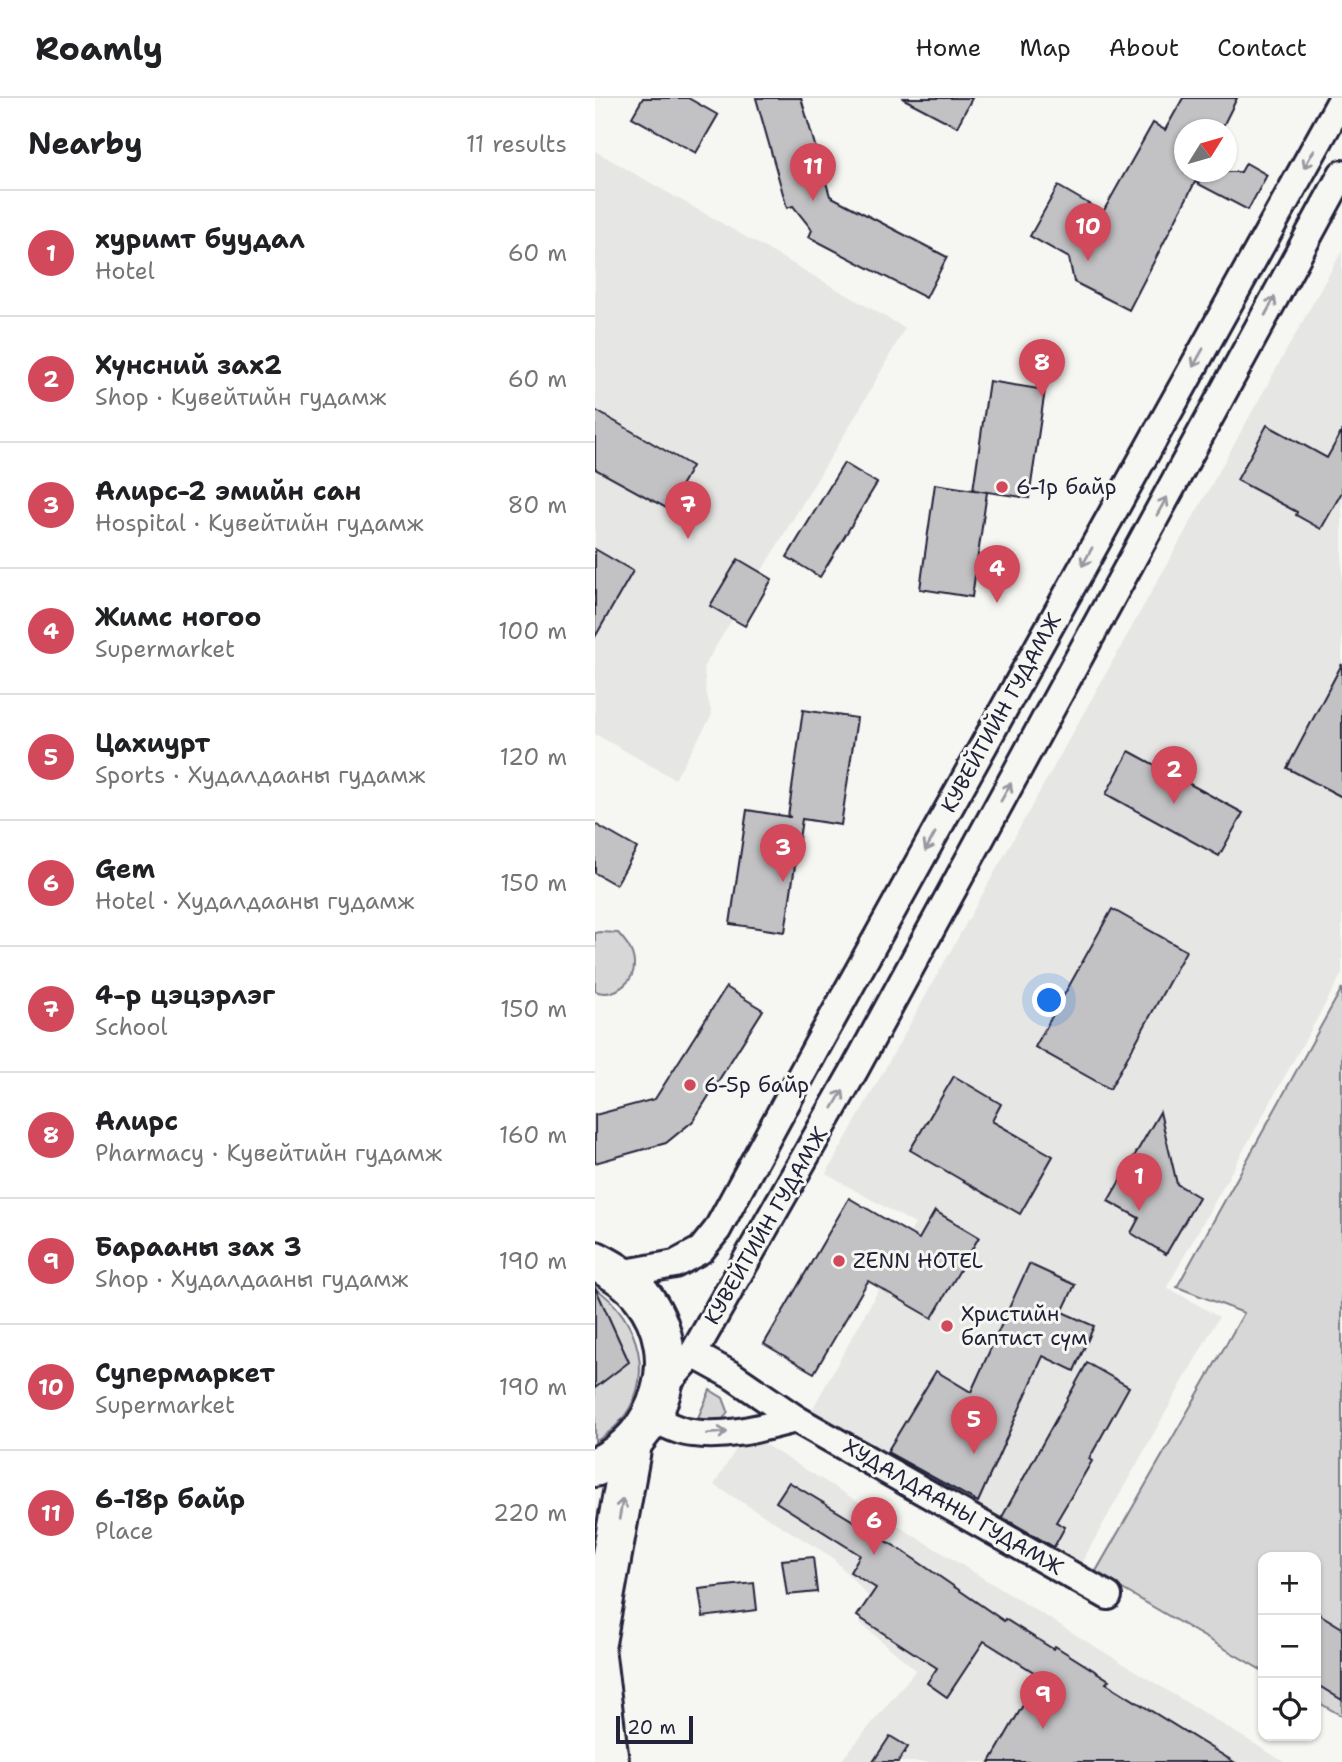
<!DOCTYPE html>
<meta charset="utf-8">
<style>
:root{--surface:#fff;--page:#f6f6f6;--text:#202124;--muted:#757577;--line:#e0e0e0;--accent:#d1495b}
body{margin:0;font-family:"Shantell Sans",sans-serif;background:var(--page);color:var(--text)}
.controls{position:absolute;right:21px;bottom:21px;display:grid;overflow:hidden;border-radius:14px;box-shadow:0 2px 5px #0004}
.controls button{width:63px;height:63px;display:grid;place-items:center;padding:0;border:0;border-bottom:2px solid var(--line);background:var(--surface);color:var(--text);font:35px sans-serif}
.compass{position:absolute;left:579px;top:21px;width:63px;height:63px;border-radius:50%;background:var(--surface);box-shadow:0 2px 5px #0004;rotate:53deg}
.scale{position:absolute;left:21px;bottom:18px;width:77px;box-sizing:border-box;padding-left:7px;border:4px solid #22223b;border-top:0;font-size:19px;line-height:24px;white-space:nowrap;color:#22223b;-webkit-text-stroke:5px #f6f6f2;paint-order:stroke}
.you{position:absolute;left:455px;top:903px;width:24px;height:24px;margin:-18px;border:5px solid #fff;border-radius:50%;background:#1a73e8;box-shadow:0 0 0 10px #1a73e833}
.badge{display:grid;place-items:center;width:46px;height:46px;border-radius:50%;background:var(--accent);color:#fff;font-size:23px;font-weight:700}
.pin{position:absolute;translate:-50% -58px;filter:drop-shadow(0 2px 4px #0008)}
.pin::after{content:'';position:absolute;top:37px;width:24px;height:21px;background:inherit;clip-path:polygon(0 0,100% 0,50% 100%)}
.list{margin:0;padding:0;list-style:none}
h2{display:flex;justify-content:space-between;align-items:center;height:91px;margin:0;padding:0 28px;font-size:30px}
h2 small{font-size:23px;font-weight:400;color:var(--muted)}
.list li{display:grid;grid-template-columns:46px 1fr auto;gap:21px;align-items:center;box-sizing:border-box;height:126px;padding:0 28px;border-top:2px solid var(--line)}
.list b{display:block;font-size:26px;white-space:nowrap}
.list p{margin:0;font-size:23px;white-space:nowrap;color:var(--muted)}
.list em{font-size:23px;font-style:normal;color:var(--muted)}
.icon{flex:none;width:38px;height:38px;fill:none;stroke:currentColor;stroke-width:2;stroke-linecap:round;stroke-linejoin:round}
.map{position:relative;flex:none;width:747px;height:1664px;overflow:hidden}
header{display:flex;align-items:center;gap:42px;box-sizing:border-box;height:98px;padding:0 35px;background:var(--surface);border-bottom:2px solid var(--line)}
header strong{font-size:33px}
nav{display:flex;gap:38px;margin-inline-start:auto;font-size:24px}
main{display:flex}
aside{flex:1;background:var(--surface)}
.map>svg:first-child{display:block}
.built{fill:#e6e6e4}
.green{fill:#d7d7d7;stroke:#7c7c89;stroke-width:2}
.building{fill:#c2c2c4;stroke:#22223b;stroke-width:2}
.lines{fill:none;stroke-linecap:round;stroke-linejoin:round}
.street-casing{stroke:#22223b;stroke-width:32}
.highway-casing{stroke:#22223b;stroke-width:44}
.street{stroke:#f6f6f2;stroke-width:26}
.highway{stroke:#f6f6f2;stroke-width:38}
.oneway{stroke:#9797a0}
.poi-dot{fill:#d1495b;stroke:#f6f6f2;stroke-width:2.5}
.labels{text-anchor:middle;dominant-baseline:central;stroke-width:6;stroke-linejoin:round;paint-order:stroke}
.poi-label{font-size:21px;fill:#22223b;stroke:#f6f6f2;text-anchor:start}
.street-label{font-size:21px;fill:#22223b;stroke:#f6f6f2}
</style>
<header>
<strong>Roamly</strong>
<nav><a>Home</a><a>Map</a><a>About</a><a>Contact</a></nav>
</header>
<main>
<aside>
<h2>Nearby<small>11 results</small></h2>
<ul class="list">
<li><span class="badge">1</span><div><b>хуримт буудал</b><p>Hotel</p></div><em>60 m</em></li>
<li><span class="badge">2</span><div><b>Хүнсний зах2</b><p>Shop · Кувейтийн гудамж</p></div><em>60 m</em></li>
<li><span class="badge">3</span><div><b>Aлирс-2 эмийн сан</b><p>Hospital · Кувейтийн гудамж</p></div><em>80 m</em></li>
<li><span class="badge">4</span><div><b>Жимс ногоо</b><p>Supermarket</p></div><em>100 m</em></li>
<li><span class="badge">5</span><div><b>Цахиурт</b><p>Sports · Худалдааны гудамж</p></div><em>120 m</em></li>
<li><span class="badge">6</span><div><b>Gem</b><p>Hotel · Худалдааны гудамж</p></div><em>150 m</em></li>
<li><span class="badge">7</span><div><b>4-р цэцэрлэг</b><p>School</p></div><em>150 m</em></li>
<li><span class="badge">8</span><div><b>Алирс</b><p>Pharmacy · Кувейтийн гудамж</p></div><em>160 m</em></li>
<li><span class="badge">9</span><div><b>Барааны зах 3</b><p>Shop · Худалдааны гудамж</p></div><em>190 m</em></li>
<li><span class="badge">10</span><div><b>Супермаркет</b><p>Supermarket</p></div><em>190 m</em></li>
<li><span class="badge">11</span><div><b>6-18р байр</b><p>Place</p></div><em>220 m</em></li>
</ul>
</aside>
<div class="map">
<svg width="747" height="1664" viewBox="0 0 747 1664">
<rect width="100%" height="100%" fill="#f6f6f2"/>
<filter id="ink" filterUnits="userSpaceOnUse"><feTurbulence type="fractalNoise" baseFrequency=".0143" numOctaves="2"/><feDisplacementMap in="SourceGraphic" scale="14" xChannelSelector="R" yChannelSelector="G"/><feConvolveMatrix kernelMatrix="1 2 1 2 8 2 1 2 1" color-interpolation-filters="sRGB"/></filter>
<g filter="url(#ink)">
<!-- built -->
<g class="built">
<path d="M 0,53 L 310,230 L 263,314 L 109,568 L 111,593 L 117,617 L 80,681 L 0,636 Z"/>
<path d="M 747,153 L 747,876 L 572,1189 L 624,1219 L 483,1471 L 213,1319 L 320,1126 L 231,1076 Z"/>
<path d="M 151,1335 L 689,1664 L 245,1664 L 321,1572 L 265,1525 L 273,1498 L 237,1459 L 119,1387 Z"/>
</g>
<!-- green -->
<g class="green">
<path d="M 4,834 L 23,835 C 31,844 38,852 39,865 C 40,885 18,900 0,893 L 0,835 Z"/>
<path d="M 747,890 L 747,1618 L 721,1603 L 721,1459 L 668,1459 L 668,1573 L 500,1475 L 649,1215 L 582,1189 Z"/>
<path d="M 0,1190 C 45,1220 63,1285 22,1327 C 16,1334 7,1339 0,1344 Z"/>
<path d="M 115,1292 L 128,1300 L 133,1313 C 127,1328 115,1325 102,1322 Z"/>
</g>
<!-- building -->
<g class="building">
<path d="M 48,0 L 93,0 L 123,17 L 101,55 L 37,19 Z"/>
<path d="M 161,0 L 206,0 L 235,98 L 352,159 L 331,200 L 214,139 L 217,132 L 198,108 L 192,110 Z"/>
<path d="M 307,0 L 377,0 L 362,29 Z"/>
<path d="M 588,0 L 642,0 L 626,32 L 590,32 L 590,74 L 646,74 L 651,65 L 672,77 L 653,112 L 600,84 L 534,212 L 479,184 L 474,160 L 435,138 L 463,88 L 508,114 L 558,25 L 570,32 Z"/>
<path d="M 394,283 L 450,292 L 434,400 L 378,392 Z"/>
<path d="M 0,312 L 97,368 L 73,411 L 0,371 Z"/>
<path d="M 672,327 L 732,360 L 747,333 L 747,394 L 726,431 L 701,417 L 702,414 L 642,382 Z"/>
<path d="M 249,365 L 282,385 L 225,479 L 192,459 Z"/>
<path d="M 340,386 L 392,394 L 377,499 L 325,491 Z"/>
<path d="M 0,451 L 38,473 L 0,539 Z"/>
<path d="M 143,461 L 177,481 L 150,528 L 115,508 Z"/>
<path d="M 747,566 L 747,699 L 692,670 Z"/>
<path d="M 208,612 L 262,620 L 246,727 L 207,721 L 190,834 L 135,826 L 152,712 L 196,719 L 193,719 Z"/>
<path d="M 534,653 L 648,715 L 624,758 L 511,696 Z"/>
<path d="M 0,726 L 42,750 L 21,787 L 0,775 Z"/>
<path d="M 517,811 L 591,853 L 515,991 L 440,949 Z"/>
<path d="M 131,889 L 168,912 L 98,1023 L 71,1045 L 0,1065 L 0,1017 L 60,1001 Z"/>
<path d="M 359,978 L 406,1006 L 397,1023 L 458,1058 L 425,1116 L 315,1052 Z"/>
<path d="M 565,1014 L 582,1086 L 604,1099 L 571,1156 L 536,1135 L 544,1120 L 513,1103 Z"/>
<path d="M 254,1100 L 324,1141 L 340,1113 L 384,1139 L 337,1220 L 273,1183 L 219,1275 L 169,1246 Z"/>
<path d="M 434,1166 L 480,1187 L 467,1214 L 499,1228 L 479,1273 L 448,1258 L 383,1404 L 292,1354 L 341,1273 L 376,1294 Z"/>
<path d="M 0,1189 L 34,1264 L 0,1290 Z"/>
<path d="M 492,1265 L 534,1289 L 494,1361 L 497,1363 L 461,1424 L 470,1429 L 459,1449 L 407,1419 Z"/>
<path d="M 194,1384 L 306,1452 L 409,1523 L 410,1521 L 458,1551 L 460,1548 L 514,1582 L 511,1585 L 639,1664 L 395,1664 L 445,1578 L 389,1543 L 352,1599 L 332,1585 L 342,1570 L 262,1518 L 281,1490 L 255,1474 L 265,1457 L 181,1404 Z"/>
<path d="M 218,1459 L 222,1494 L 192,1497 L 187,1462 Z"/>
<path d="M 159,1485 L 162,1512 L 108,1519 L 104,1491 Z"/>
<path d="M 721,1514 L 747,1530 L 747,1602 L 721,1586 Z"/>
<path d="M 295,1638 L 313,1649 L 303,1664 L 278,1664 Z"/>
</g>
<g class="lines">
<defs>
<g id="street">
<path d="M 25,1176 L 80,1166 L 106,1152 L 122,1132 L 222,948 L 747,1"/>
<path d="M 98,1256 L 138,1278 L 201,1321 L 513,1498"/>
<path d="M 69,1289 L 98,1256 L 260,971 L 747,76"/>
<path d="M 57,1320 C 70,1326 84,1334 98,1335 C 132,1340 169,1329 201,1321"/>
</g>
<g id="highway">
<path d="M 0,1163 C 18,1172 35,1182 47,1198 C 93,1256 66,1342 0,1369"/>
<path d="M 14,1664 L 0,1550 L 37,1346"/>
</g>
</defs>
<!-- street casing -->
<use href="#street" class="street-casing"/>
<!-- highway casing -->
<use href="#highway" class="highway-casing"/>
<!-- street -->
<use href="#street" class="street"/>
<!-- highway -->
<use href="#highway" class="highway"/>
</g>
<!-- one-way arrows -->
<defs><path id="oneway-shaft" d="M-6 0H5M1.5-3L5.5 0L1.5 3" fill="none" stroke-width="1.6" stroke-linecap="round" stroke-linejoin="round" transform="scale(1.75)"/></defs>
<g class="oneway">
<use href="#oneway-shaft" transform="translate(714 61) rotate(119)"/>
<use href="#oneway-shaft" transform="translate(675 208) rotate(-62)"/>
<use href="#oneway-shaft" transform="translate(603 260) rotate(119)"/>
<use href="#oneway-shaft" transform="translate(567 408) rotate(-61)"/>
<use href="#oneway-shaft" transform="translate(492 459) rotate(119)"/>
<use href="#oneway-shaft" transform="translate(411 694) rotate(-61)"/>
<use href="#oneway-shaft" transform="translate(335 744) rotate(119)"/>
<use href="#oneway-shaft" transform="translate(243 1001) rotate(-60)"/>
<use href="#oneway-shaft" transform="translate(122 1335) rotate(-5)"/>
<use href="#oneway-shaft" transform="translate(26 1411) rotate(-80)"/>
</g>
</g>
<!-- markers -->
<g class="poi-dot">
<circle cx="407" cy="389" r="7"/>
<circle cx="95" cy="987" r="7"/>
<circle cx="244" cy="1163" r="7"/>
<circle cx="352" cy="1228" r="7"/>
</g>
<g class="labels">
<!-- poi labels -->
<g class="poi-label">
<text x="421" y="389">6-1р байр</text>
<text x="109" y="987">6-5р байр</text>
<text x="258" y="1163">ZENN HOTEL</text>
<text x="366" y="1216">Христийн<tspan x="366" dy="24">баптист сүм</tspan></text>
</g>
<!-- street labels -->
<g class="street-label">
<text transform="translate(406 615) rotate(-61)">КУВЕЙТИЙН ГУДАМЖ</text>
<text transform="translate(171 1128) rotate(-60)">КУВЕЙТИЙН ГУДАМЖ</text>
<text transform="translate(358 1409) rotate(30)">ХУДАЛДААНЫ ГУДАМЖ</text>
</g>
</g>
</svg>
<div class="controls">
<button>+</button>
<button>−</button>
<button><svg class="icon" aria-label="locate" viewBox="0 0 24 24"><circle cx="12" cy="12" r="6"/><path d="M12 2v4M12 18v4M2 12h4M18 12h4"/></svg></button>
</div>
<svg class="compass" viewBox="-18 -18 36 36"><path d="M0-13l5 13h-10z" fill="#e53935"/><path d="M0 13l5-13h-10z" fill="#757577"/></svg>
<div class="scale">20 m</div>
<div class="you"></div>
<div class="pin badge" style="left:544px;top:1113px">1</div>
<div class="pin badge" style="left:579px;top:706px">2</div>
<div class="pin badge" style="left:188px;top:784px">3</div>
<div class="pin badge" style="left:402px;top:505px">4</div>
<div class="pin badge" style="left:379px;top:1356px">5</div>
<div class="pin badge" style="left:279px;top:1457px">6</div>
<div class="pin badge" style="left:93px;top:441px">7</div>
<div class="pin badge" style="left:447px;top:299px">8</div>
<div class="pin badge" style="left:448px;top:1631px">9</div>
<div class="pin badge" style="left:493px;top:163px">10</div>
<div class="pin badge" style="left:218px;top:103px">11</div>
</div>
</main>
